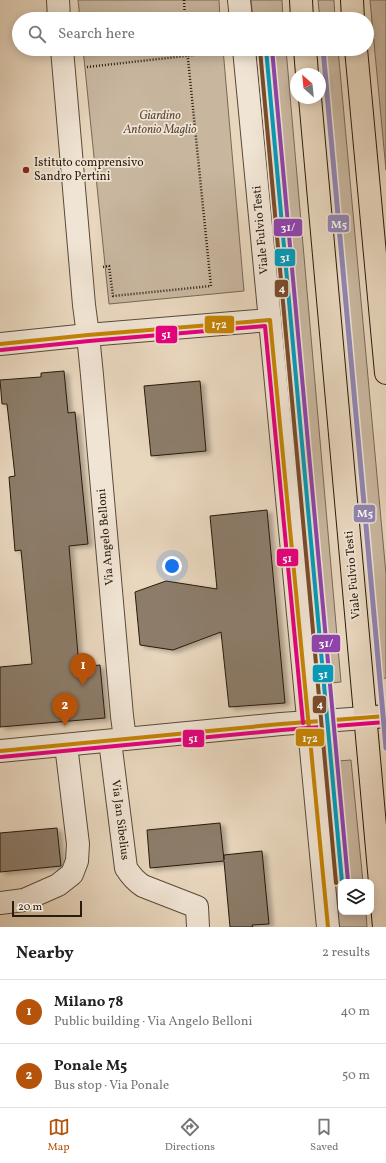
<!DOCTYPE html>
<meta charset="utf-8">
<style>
:root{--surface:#fff;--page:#f6f6f6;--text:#222;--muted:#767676;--line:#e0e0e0;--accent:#b45309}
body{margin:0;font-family:Vollkorn,serif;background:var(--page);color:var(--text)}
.controls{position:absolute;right:12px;bottom:12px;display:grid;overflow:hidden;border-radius:8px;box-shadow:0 2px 10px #0003}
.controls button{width:36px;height:36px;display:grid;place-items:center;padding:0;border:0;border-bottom:1px solid var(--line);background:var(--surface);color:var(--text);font:20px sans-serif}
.compass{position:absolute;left:290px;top:68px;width:36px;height:36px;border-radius:50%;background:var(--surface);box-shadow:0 2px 10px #0003;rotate:333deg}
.scale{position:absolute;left:12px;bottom:10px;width:70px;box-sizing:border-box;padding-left:4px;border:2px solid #291b0d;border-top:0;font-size:11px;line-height:14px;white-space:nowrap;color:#291b0d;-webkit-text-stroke:3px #f0e4d4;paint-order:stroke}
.you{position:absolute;left:172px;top:566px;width:14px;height:14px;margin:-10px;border:3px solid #fff;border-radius:50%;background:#1a73e8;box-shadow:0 0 0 6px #1a73e833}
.badge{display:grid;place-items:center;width:26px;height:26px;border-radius:50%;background:var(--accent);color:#fff;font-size:13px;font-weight:700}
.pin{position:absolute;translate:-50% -33px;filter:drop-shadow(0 1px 2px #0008)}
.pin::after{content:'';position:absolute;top:21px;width:14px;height:12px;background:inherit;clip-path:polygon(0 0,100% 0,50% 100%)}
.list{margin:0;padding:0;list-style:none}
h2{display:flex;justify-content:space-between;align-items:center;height:52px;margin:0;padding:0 16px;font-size:17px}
h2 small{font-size:13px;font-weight:400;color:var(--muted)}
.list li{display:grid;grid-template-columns:26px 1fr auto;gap:12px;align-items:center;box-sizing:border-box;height:64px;padding:0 16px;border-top:1px solid var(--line)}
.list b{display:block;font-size:15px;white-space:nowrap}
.list p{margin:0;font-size:13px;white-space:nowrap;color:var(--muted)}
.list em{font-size:13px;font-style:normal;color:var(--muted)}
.icon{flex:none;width:22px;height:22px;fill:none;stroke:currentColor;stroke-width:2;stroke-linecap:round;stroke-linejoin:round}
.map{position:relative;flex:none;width:386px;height:927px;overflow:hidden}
.search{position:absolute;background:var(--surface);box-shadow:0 2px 10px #0003;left:12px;right:12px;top:12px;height:44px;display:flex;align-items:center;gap:10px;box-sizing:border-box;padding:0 14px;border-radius:22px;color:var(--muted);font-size:15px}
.sheet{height:180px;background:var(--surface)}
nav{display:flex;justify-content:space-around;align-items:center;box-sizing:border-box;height:56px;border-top:1px solid var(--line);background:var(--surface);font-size:11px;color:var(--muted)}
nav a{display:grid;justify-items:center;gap:2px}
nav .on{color:var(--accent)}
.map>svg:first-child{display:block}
.green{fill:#c8b69f;stroke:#786856}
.building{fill:#8c7c69;stroke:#291b0d;filter:url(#shadow)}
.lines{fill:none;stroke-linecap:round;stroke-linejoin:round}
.minor-casing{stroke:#594a39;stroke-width:24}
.major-casing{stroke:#291b0d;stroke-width:24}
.path{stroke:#291b0d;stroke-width:2.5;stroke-dasharray:1 2;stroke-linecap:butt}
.minor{stroke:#f0e4d4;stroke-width:22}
.major{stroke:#e8d6bd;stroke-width:22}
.bus-1-casing{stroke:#f0e4d4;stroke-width:7}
.bus-2-casing{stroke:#f0e4d4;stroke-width:7}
.bus-1{stroke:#c48303;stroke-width:4}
.bus-2{stroke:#e5007d;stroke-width:4}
.tram-1-casing{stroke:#f0e4d4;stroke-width:7}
.tram-2-casing{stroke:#f0e4d4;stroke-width:7}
.tram-3-casing{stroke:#f0e4d4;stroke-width:7}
.tram-1{stroke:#049bbb;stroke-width:4}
.tram-2{stroke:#7a4b2a;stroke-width:4}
.tram-3{stroke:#8e44ad;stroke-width:4}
.metro-1-casing{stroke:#f0e4d4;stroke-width:8}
.metro-1{stroke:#9185b3;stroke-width:5}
.poi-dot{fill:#8f2418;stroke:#f0e4d4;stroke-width:1.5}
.labels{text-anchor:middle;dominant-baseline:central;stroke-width:3.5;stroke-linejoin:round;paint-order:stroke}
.park-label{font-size:12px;font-style:italic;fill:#594a39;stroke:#f0e4d4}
.poi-label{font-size:12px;fill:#291b0d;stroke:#f0e4d4;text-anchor:start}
.street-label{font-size:12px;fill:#291b0d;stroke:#f0e4d4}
.line-badge{stroke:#f0e4d4;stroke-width:1.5}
.badge-label{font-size:11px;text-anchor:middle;font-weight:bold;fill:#fff}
</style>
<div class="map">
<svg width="386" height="927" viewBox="0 0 386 927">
<defs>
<filter id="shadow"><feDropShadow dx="4.5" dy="2.5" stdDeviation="2" flood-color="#0004"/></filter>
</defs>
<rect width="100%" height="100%" fill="#e8d6bd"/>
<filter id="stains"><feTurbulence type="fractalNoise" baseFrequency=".005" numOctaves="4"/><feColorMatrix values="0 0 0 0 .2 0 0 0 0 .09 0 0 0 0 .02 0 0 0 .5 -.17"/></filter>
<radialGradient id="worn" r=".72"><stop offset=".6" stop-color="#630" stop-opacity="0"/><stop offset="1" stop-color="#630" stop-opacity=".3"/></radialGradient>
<!-- green -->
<g class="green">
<path d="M 78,0 L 219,0 L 220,19 L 80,19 Z"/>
<path d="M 251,0 L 282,0 L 283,19 L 253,19 Z"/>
<path d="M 318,0 L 334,0 L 335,19 L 320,19 Z"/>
<path d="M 370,0 L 386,0 L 386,170 Z"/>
<path d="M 83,49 L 223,49 L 244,291 L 109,304 Z"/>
<path d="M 255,49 L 286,49 L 341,682 L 312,685 Z"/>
<path d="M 323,49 L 338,49 L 386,574 L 386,678 L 381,679 Z"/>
<path d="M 351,760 L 363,882 L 341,882 L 341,912 L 366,912 L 367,927 L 339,927 L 332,855 L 325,762 Z"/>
</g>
<!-- building -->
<g class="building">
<path d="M 64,371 L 68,413 L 75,412 L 88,544 L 69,546 L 79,667 L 100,665 L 105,718 L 0,727 L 0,667 L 32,664 L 21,550 L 15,551 L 9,477 L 15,476 L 7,404 L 2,404 L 0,380 L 41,377 L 41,373 Z"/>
<path d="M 200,381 L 206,451 L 151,456 L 144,386 Z"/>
<path d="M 267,510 L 285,703 L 229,707 L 221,632 L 173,650 L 140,645 L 135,592 L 166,581 L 217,589 L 210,516 Z"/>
<path d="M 220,823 L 224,860 L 224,855 L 262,851 L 269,924 L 252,925 L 253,927 L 230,927 L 224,861 L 150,868 L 147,830 Z"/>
<path d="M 57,828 L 61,866 L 0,872 L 0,833 Z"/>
</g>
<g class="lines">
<defs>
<g id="minor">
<path d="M 58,0 L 59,19"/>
<path d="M 239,0 L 241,19"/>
<path d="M 62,49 L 84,305 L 88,335 L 92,375 L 122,716 L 125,739"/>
<path d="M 244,49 L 328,927"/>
<path d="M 0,344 L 88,335 L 270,320"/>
<path d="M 110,741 L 126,868 C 131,876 135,881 143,886 L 197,907 L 198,927"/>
<path d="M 0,751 L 281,724 L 365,718"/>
<path d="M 0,903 L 24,900 L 58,885 L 72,874 L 77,861 L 78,844 L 66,745"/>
</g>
<g id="major">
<path d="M 301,0 L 302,19"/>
<path d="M 352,0 L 353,19"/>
<path d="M 305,49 L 307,74"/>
<path d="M 356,49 L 386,373"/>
<path d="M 310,98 L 384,927"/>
<path d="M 365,718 L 386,716"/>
</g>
</defs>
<!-- minor casing -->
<use href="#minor" class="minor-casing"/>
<!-- major casing -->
<use href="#major" class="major-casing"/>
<!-- path -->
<g class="path">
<path d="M 184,0 L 185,19"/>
<path d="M 87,67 L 221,52"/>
<path d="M 103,267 L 109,266 L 113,296 L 211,286 L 187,49"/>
</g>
<!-- minor -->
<use href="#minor" class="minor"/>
<!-- major -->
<use href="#major" class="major"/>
<defs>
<g id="bus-1">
<path d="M 0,344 L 88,335 L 270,320 L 328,927"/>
<path d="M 0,751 L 281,724 L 386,716"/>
</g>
<g id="bus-2">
<path d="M 1,350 L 89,341 L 265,326 L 303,723"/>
<path d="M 1,757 L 282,730 L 386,722"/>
</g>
</defs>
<!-- bus-1 casing -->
<use href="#bus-1" class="bus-1-casing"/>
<!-- bus-2 casing -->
<use href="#bus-2" class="bus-2-casing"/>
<!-- bus-1 -->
<use href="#bus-1" class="bus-1"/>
<!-- bus-2 -->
<use href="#bus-2" class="bus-2"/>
<defs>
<path id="tram-1" d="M 266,49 L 342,882"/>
<path id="tram-2" d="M 260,50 L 336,883"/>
<path id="tram-3" d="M 272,49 L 348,881"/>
</defs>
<!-- tram-1 casing -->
<use href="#tram-1" class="tram-1-casing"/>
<!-- tram-2 casing -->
<use href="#tram-2" class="tram-2-casing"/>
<!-- tram-3 casing -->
<use href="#tram-3" class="tram-3-casing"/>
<!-- tram-1 -->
<use href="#tram-1" class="tram-1"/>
<!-- tram-2 -->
<use href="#tram-2" class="tram-2"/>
<!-- tram-3 -->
<use href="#tram-3" class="tram-3"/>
<defs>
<path id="metro-1" d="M 323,49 L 386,748"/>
</defs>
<!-- metro-1 casing -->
<use href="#metro-1" class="metro-1-casing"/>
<!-- metro-1 -->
<use href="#metro-1" class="metro-1"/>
</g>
<!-- markers -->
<circle class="poi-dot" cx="26" cy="170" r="4"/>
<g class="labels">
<!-- park labels -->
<g class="park-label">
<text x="160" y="116">Giardino<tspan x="160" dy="14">Antonio Maglio</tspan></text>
</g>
<!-- poi labels -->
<g class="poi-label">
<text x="34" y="163">Istituto comprensivo<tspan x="34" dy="14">Sandro Pertini</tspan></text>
</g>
<!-- street labels -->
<g class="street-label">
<text transform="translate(261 230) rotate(-95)">Viale Fulvio Testi</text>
<text transform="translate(106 537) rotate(-95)">Via Angelo Belloni</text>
<text transform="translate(353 575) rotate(-95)">Viale Fulvio Testi</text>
<text transform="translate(120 820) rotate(83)">Via Jan Sibelius</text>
</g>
</g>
<g class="line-badge">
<rect x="327" y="214" width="23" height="19" rx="4" fill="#9185b3"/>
<rect x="273" y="218" width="30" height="19" rx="4" fill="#8e44ad"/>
<rect x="274" y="248" width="22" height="19" rx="4" fill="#049bbb"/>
<rect x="274" y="279" width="15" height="19" rx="4" fill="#7a4b2a"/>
<rect x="204" y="315" width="31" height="19" rx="4" fill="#c48303"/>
<rect x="155" y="325" width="23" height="19" rx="4" fill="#e5007d"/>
<rect x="353" y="504" width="23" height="19" rx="4" fill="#9185b3"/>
<rect x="276" y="548" width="23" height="19" rx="4" fill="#e5007d"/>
<rect x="311" y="634" width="30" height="19" rx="4" fill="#8e44ad"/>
<rect x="312" y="664" width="22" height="19" rx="4" fill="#049bbb"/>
<rect x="312" y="695" width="15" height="19" rx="4" fill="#7a4b2a"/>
<rect x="295" y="728" width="30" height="19" rx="4" fill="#c48303"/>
<rect x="182" y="729" width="23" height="19" rx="4" fill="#e5007d"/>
</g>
<g class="badge-label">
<text x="339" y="228">M5</text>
<text x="288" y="231">31/</text>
<text x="285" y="261">31</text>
<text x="282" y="292">4</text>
<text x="219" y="328">172</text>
<text x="166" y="338">51</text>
<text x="365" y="517">M5</text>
<text x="287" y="562">51</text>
<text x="326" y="647">31/</text>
<text x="323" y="678">31</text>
<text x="320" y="708">4</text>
<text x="310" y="742">172</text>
<text x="193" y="742">51</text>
</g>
<rect width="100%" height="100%" filter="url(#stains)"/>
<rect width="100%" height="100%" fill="url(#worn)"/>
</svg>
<div class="controls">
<button><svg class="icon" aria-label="layers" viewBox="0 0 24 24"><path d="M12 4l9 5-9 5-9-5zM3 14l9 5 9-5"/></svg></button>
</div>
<svg class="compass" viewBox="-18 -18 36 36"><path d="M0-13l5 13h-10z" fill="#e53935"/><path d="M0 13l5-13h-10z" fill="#767676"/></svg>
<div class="scale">20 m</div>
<div class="you"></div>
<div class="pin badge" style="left:83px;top:686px">1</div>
<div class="pin badge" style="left:65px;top:726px">2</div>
<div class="search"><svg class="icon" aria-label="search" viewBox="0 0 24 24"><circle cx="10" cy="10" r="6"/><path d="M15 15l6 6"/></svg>Search here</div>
</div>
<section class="sheet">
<h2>Nearby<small>2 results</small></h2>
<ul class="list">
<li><span class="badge">1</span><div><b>Milano 78</b><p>Public building · Via Angelo Belloni</p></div><em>40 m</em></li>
<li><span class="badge">2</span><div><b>Ponale M5</b><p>Bus stop · Via Ponale</p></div><em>50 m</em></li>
</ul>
</section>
<nav>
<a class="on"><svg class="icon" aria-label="map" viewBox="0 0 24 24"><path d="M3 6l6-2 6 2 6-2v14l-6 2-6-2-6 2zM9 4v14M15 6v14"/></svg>Map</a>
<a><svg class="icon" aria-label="directions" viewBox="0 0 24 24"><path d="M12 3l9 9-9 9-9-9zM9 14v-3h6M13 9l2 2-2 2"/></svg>Directions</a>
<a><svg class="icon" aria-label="saved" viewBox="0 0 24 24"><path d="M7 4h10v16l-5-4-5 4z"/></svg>Saved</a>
</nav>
